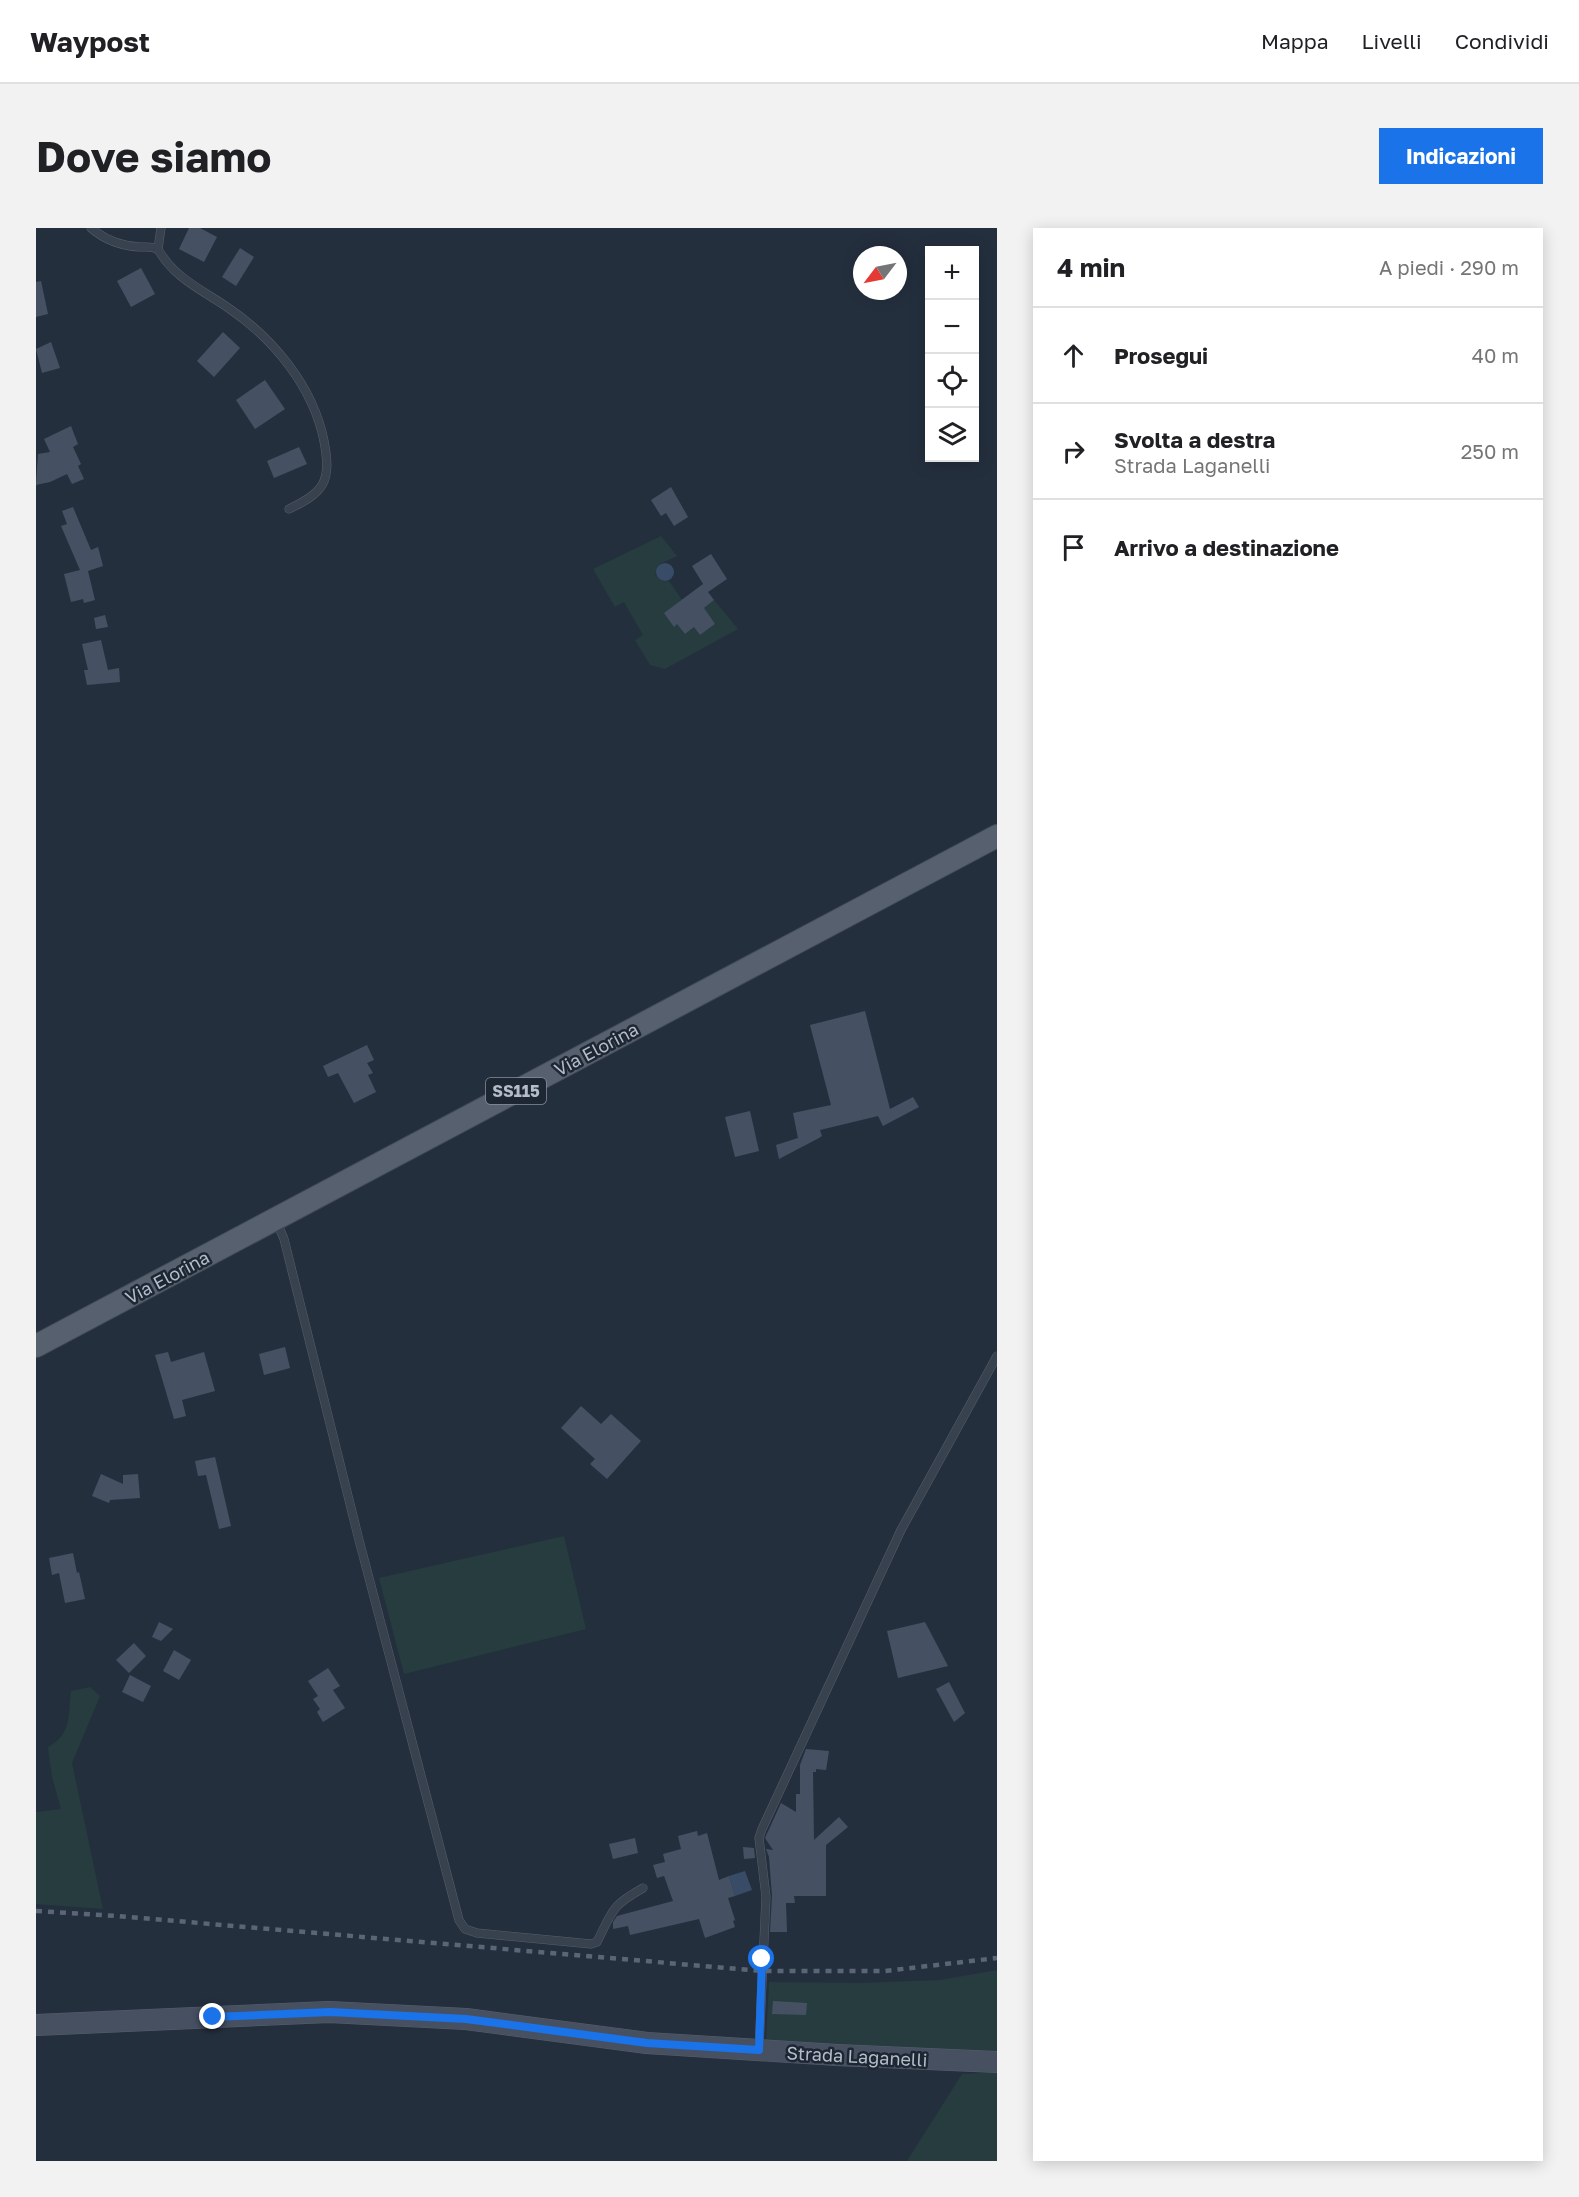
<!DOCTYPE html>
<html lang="it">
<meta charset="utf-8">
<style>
:root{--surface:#fff;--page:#f2f2f2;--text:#202124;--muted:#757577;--line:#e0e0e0;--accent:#1a73e8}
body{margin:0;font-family:"Golos Text",sans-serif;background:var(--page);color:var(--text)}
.controls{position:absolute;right:18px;top:18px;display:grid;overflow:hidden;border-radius:0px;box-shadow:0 3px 15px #0003}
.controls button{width:54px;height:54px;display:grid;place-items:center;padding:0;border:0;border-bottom:2px solid var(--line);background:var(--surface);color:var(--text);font:30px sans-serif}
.compass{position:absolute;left:817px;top:18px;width:54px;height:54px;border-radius:50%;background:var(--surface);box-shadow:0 3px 15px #0003;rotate:238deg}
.stop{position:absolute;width:18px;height:18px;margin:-14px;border:4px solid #1a73e8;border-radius:50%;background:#fff}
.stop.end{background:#1a73e8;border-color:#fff;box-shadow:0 2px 6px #0008}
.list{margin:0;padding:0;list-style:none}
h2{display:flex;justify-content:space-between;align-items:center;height:78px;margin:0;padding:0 24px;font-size:26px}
h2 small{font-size:20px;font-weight:400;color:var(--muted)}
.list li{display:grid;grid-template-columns:39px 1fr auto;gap:18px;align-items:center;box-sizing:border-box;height:96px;padding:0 24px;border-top:2px solid var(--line)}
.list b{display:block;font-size:22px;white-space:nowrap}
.list p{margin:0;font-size:20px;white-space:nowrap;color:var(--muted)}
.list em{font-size:20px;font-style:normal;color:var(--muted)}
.icon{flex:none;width:33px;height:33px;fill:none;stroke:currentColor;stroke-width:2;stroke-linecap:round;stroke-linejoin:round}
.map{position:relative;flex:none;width:961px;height:1933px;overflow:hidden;border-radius:0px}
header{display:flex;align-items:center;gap:36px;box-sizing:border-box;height:84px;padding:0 30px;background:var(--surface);border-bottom:2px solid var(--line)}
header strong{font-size:28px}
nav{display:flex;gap:33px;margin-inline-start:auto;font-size:21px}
.intro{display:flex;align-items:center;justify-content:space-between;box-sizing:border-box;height:144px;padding:0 36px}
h1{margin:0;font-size:42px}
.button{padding:15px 27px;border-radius:0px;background:var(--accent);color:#fff;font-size:21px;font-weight:700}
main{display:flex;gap:36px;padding:0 36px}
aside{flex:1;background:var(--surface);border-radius:0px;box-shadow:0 3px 15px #0003}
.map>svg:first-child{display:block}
.green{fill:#263c3f}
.water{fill:#394c67}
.building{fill:#455162}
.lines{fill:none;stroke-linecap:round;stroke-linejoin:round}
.lane-casing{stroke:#565f6c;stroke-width:9}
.secondary-casing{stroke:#565f6c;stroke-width:22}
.primary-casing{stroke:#414a57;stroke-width:24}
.lane{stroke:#38414e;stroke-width:8}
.secondary{stroke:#465061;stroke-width:21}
.primary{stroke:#56606e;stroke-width:22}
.rail{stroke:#5a6575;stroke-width:4.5;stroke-dasharray:6 6;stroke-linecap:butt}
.route{stroke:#1a73e8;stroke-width:8}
.labels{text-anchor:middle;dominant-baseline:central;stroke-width:5;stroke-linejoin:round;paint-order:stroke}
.shield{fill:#1d2633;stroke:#878f9c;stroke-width:1.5}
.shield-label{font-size:16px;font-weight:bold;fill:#b4bcc9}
.street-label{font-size:18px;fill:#b4bcc9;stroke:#1d2633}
</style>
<header>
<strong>Waypost</strong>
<nav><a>Mappa</a><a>Livelli</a><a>Condividi</a></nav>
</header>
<div class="intro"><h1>Dove siamo</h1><a class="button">Indicazioni</a></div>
<main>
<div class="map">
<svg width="961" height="1933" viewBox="0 0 961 1933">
<rect width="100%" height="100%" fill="#242f3e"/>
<!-- green -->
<g class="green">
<path d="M 625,308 L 641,328 L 624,336 L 619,346 C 623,352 626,354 633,353 L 646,372 L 638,398 L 641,396 L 649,406 L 658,399 L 664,407 L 679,396 L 665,382 L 678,372 L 702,401 L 629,441 L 614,437 L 599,412 L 607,407 L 588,374 L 579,379 L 557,341 Z"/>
<path d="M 528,1308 L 550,1401 L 368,1446 L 343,1350 Z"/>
<path d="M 54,1459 L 64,1468 L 36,1535 L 67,1681 L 0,1676 L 0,1584 L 25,1581 L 16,1549 L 12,1519 C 36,1506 32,1488 35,1463 Z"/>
<path d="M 961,1742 L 961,1826 L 730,1812 L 733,1754 L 825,1755 L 904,1752 Z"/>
<path d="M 961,1844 L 961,1933 L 871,1933 L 926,1846 Z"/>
</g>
<!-- water -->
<g class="water">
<circle cx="629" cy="344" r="9"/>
<path d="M 709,1643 L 716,1662 L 699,1668 L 693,1648 Z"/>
</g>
<!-- building -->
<g class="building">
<path d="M 153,0 L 164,0 L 181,9 L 168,34 L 143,21 Z"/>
<path d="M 204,20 L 218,29 L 200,58 L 186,49 Z"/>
<path d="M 105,40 L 119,66 L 95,79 L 81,53 Z"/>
<path d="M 5,53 L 12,86 L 0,89 L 0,54 Z"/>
<path d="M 187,104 L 204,120 L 178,149 L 161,133 Z"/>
<path d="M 15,114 L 24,140 L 6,145 L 0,121 Z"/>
<path d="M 229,152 L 249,181 L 219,201 L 200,172 Z"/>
<path d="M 35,198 L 42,216 L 37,219 L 45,236 L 42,238 L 48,251 L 36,256 L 31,246 L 14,254 L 0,257 L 2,226 L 14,224 L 8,211 Z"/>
<path d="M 263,219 L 271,236 L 238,250 L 231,233 Z"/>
<path d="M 635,259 L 652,289 L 638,298 L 630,285 L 625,288 L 615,272 Z"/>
<path d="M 37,279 L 55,322 L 62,319 L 67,338 L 52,343 L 59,372 L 48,375 L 47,371 L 35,374 L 28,346 L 44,342 L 25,298 L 31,296 L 26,283 Z"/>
<path d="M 675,326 L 691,351 L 672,364 L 678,372 L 668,380 L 679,396 L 664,407 L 658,399 L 649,406 L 641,396 L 638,399 L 628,385 L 667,356 L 669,359 L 656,338 Z"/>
<path d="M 69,387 L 72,399 L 60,401 L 58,390 Z"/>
<path d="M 65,412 L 72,442 L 83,440 L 84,454 L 51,457 L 48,442 L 52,442 L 46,416 Z"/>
<path d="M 829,783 L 854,881 L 877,869 L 883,879 L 847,898 L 842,888 L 784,902 L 786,908 L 783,910 L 743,931 L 740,917 L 762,910 L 757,885 L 795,877 L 774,797 Z"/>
<path d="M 331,817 L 338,832 L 331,835 L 337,845 L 332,847 L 340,864 L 318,875 L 302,845 L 292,849 L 287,838 Z"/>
<path d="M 714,883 L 723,923 L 699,929 L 689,889 Z"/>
<path d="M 249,1119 L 254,1140 L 228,1147 L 223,1126 Z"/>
<path d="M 132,1124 L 135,1134 L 168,1124 L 179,1163 L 146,1172 L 150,1188 L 138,1191 L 119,1127 Z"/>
<path d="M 545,1178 L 565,1196 L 575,1186 L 605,1213 L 571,1251 L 554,1236 L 559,1231 L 525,1200 Z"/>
<path d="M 179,1229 L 195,1298 L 183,1301 L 170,1247 L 162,1248 L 159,1233 Z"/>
<path d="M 65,1246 L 87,1256 L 87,1247 L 102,1246 L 104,1270 L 74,1272 L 73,1275 L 56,1268 Z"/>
<path d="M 37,1325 L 41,1345 L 43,1344 L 49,1371 L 29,1375 L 23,1345 L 16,1347 L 13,1330 Z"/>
<path d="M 123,1394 L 137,1401 L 125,1413 L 116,1409 Z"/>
<path d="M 889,1394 L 912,1438 L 862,1450 L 851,1403 Z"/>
<path d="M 98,1415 L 110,1428 L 93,1445 L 80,1432 Z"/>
<path d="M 138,1422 L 155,1432 L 143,1452 L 127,1443 Z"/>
<path d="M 292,1440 L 304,1458 L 297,1462 L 309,1480 L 287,1494 L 281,1484 L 284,1481 L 277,1471 L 282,1468 L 272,1453 Z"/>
<path d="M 94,1447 L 115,1458 L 107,1474 L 86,1464 Z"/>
<path d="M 913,1454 L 929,1485 L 918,1494 L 900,1461 Z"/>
<path d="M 770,1521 L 793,1523 L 790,1542 L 780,1541 L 780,1544 L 777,1544 L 778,1612 L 803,1589 L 812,1599 L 790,1617 L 790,1668 L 758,1668 L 759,1675 L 750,1675 L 751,1704 L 734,1704 L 736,1668 L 733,1629 L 730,1621 L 737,1622 L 729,1610 L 745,1575 L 760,1584 L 760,1566 L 764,1566 L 764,1537 Z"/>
<path d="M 661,1603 L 662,1608 L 671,1605 L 683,1652 L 693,1648 L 699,1668 L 692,1670 L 699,1692 L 697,1693 L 699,1699 L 669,1710 L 663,1691 L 594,1707 L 592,1698 L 577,1701 L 577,1694 L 581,1688 L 637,1673 L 628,1648 L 621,1650 L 617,1637 L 629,1634 L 627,1626 L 645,1621 L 642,1608 Z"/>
<path d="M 599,1610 L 602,1625 L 577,1631 L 573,1616 Z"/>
<path d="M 707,1619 L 718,1620 L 719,1630 L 708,1631 Z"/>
<path d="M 737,1773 L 771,1775 L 770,1787 L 736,1786 Z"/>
</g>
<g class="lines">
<defs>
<g id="lane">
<path d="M 55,0 C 69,12 84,18 104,19 C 111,19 115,18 122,21 C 137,49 166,62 191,79 C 237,110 277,158 288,213 C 296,254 288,264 253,281"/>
<path d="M 122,21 L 125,0"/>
<path d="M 240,992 L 248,1011 L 323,1312 L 423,1692 L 429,1701 L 441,1705 L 555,1716 L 561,1714 C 577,1682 575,1678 607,1660"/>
<path d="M 723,1821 L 730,1669 L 723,1610 L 726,1601 L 865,1302 L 961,1128"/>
</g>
<path id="secondary" d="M 0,1797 L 293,1784 L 430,1791 L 611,1815 L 801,1827 L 961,1834"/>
<path id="primary" d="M 0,1118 L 961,608"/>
</defs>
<!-- lane casing -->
<use href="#lane" class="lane-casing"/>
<!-- secondary casing -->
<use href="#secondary" class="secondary-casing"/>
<!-- primary casing -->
<use href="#primary" class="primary-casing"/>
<!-- lane -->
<use href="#lane" class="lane"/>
<!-- secondary -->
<use href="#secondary" class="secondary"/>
<!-- primary -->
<use href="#primary" class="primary"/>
<!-- rail -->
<path class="rail" d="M 0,1683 L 81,1688 L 726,1743 L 849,1743 L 961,1730"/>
</g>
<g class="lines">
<!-- route -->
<path class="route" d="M 177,1789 L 294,1784 L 430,1791 L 611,1815 L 723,1822 L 726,1731"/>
</g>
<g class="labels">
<!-- shield labels -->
<rect class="shield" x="450" y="850" width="60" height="26" rx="4.5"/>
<g class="shield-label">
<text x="480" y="863">SS115</text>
</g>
<!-- street labels -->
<g class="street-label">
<text transform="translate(560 821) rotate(-28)">Via Elorina</text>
<text transform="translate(131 1049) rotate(-28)">Via Elorina</text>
<text transform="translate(821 1828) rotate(3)">Strada Laganelli</text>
</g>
</g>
</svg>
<div class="controls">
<button>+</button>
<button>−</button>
<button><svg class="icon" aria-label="locate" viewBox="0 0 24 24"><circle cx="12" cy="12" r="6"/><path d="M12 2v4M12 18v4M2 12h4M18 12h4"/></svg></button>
<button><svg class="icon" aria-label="layers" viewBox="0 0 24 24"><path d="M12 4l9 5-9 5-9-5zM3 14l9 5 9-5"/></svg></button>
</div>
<svg class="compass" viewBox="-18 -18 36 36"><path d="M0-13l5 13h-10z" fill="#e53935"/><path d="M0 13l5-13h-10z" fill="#757577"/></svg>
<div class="stop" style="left:726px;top:1731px"></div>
<div class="stop end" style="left:177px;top:1789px"></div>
</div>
<aside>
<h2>4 min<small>A piedi · 290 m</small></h2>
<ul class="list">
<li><svg class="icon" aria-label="ahead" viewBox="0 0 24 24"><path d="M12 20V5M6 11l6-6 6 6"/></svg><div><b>Prosegui</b></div><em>40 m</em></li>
<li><svg class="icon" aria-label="right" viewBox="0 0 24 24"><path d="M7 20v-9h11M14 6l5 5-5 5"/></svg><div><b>Svolta a destra</b><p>Strada Laganelli</p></div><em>250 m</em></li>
<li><svg class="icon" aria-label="arrive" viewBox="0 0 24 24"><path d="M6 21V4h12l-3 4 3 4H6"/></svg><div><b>Arrivo a destinazione</b></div></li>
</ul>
</aside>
</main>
